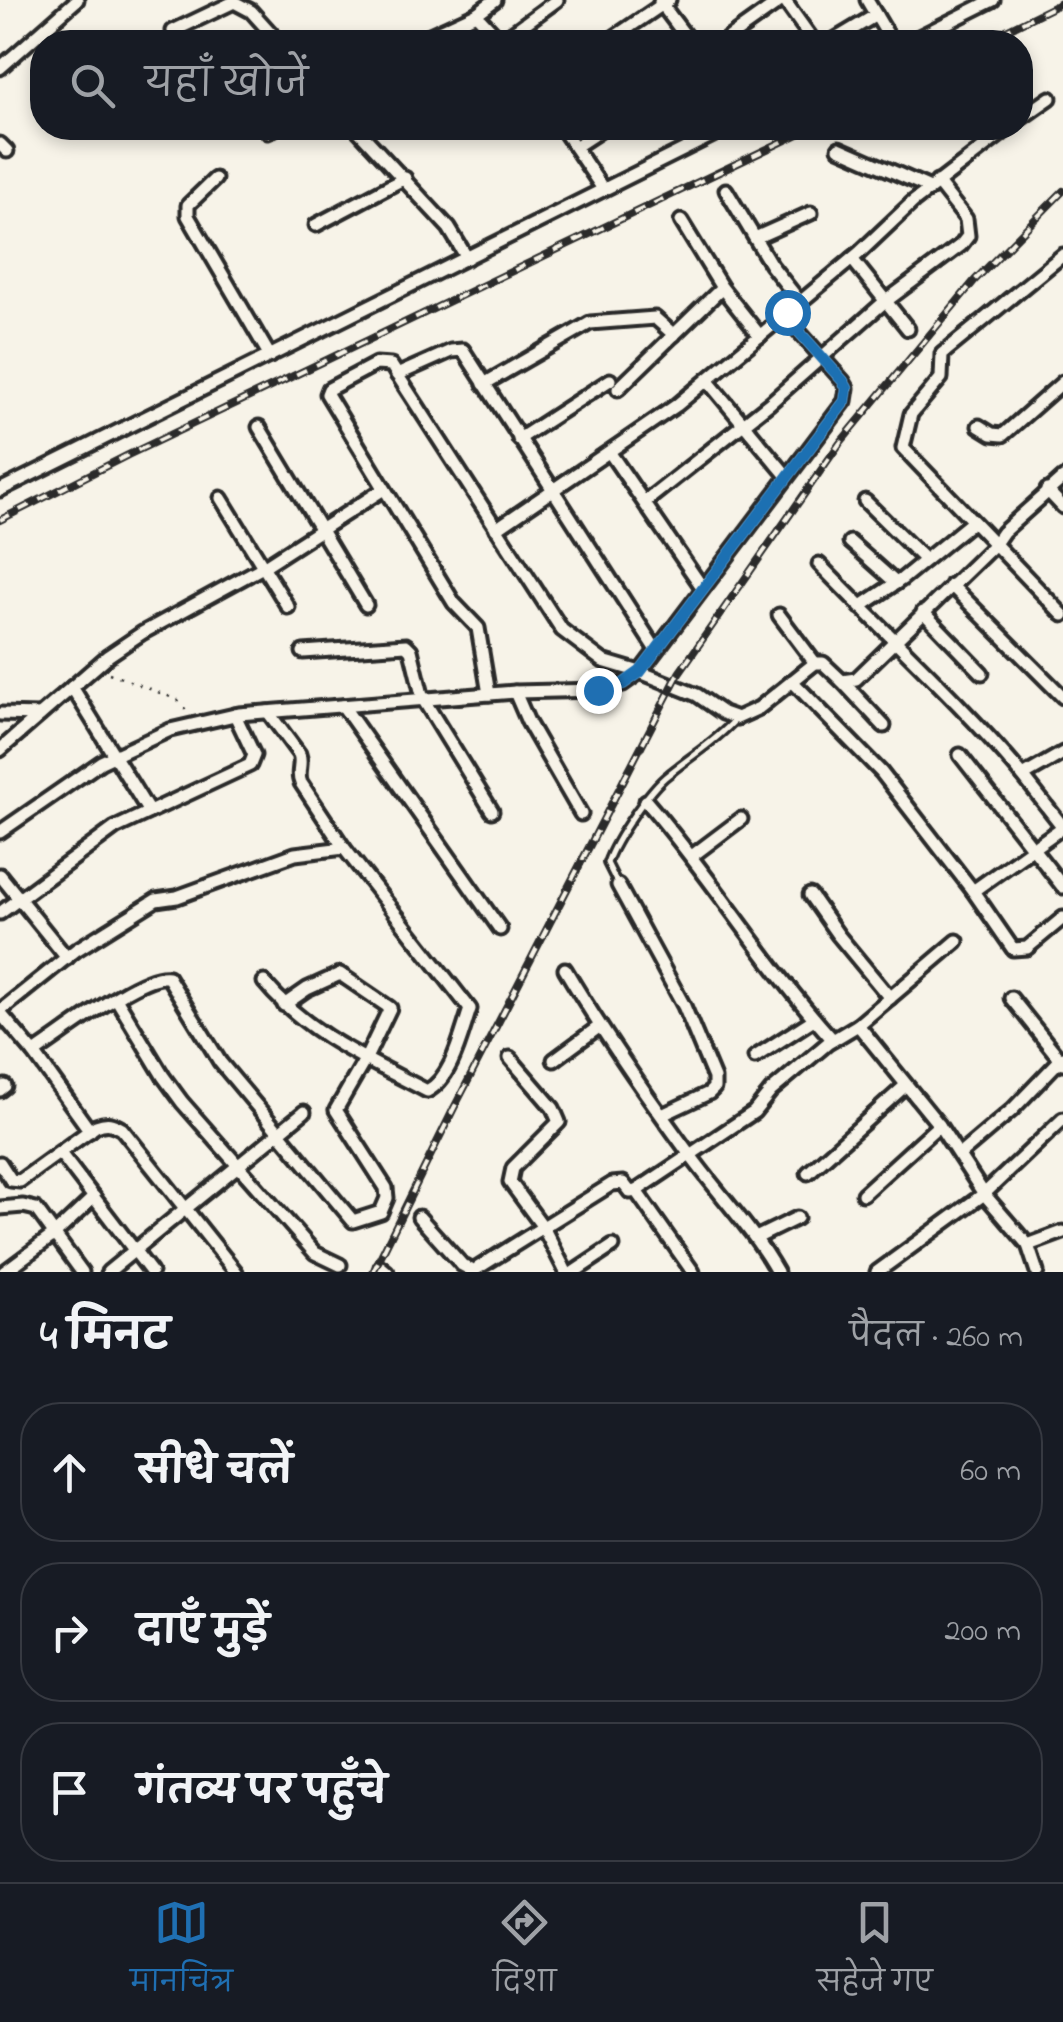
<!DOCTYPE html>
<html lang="hi">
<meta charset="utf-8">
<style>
:root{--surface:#171b24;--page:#242831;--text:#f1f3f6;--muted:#9ea1a6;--line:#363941;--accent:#1f6fb2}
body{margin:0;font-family:"Indie Flower","Playpen Sans Deva",sans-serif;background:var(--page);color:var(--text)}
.stop{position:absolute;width:30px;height:30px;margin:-22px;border:8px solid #1f6fb2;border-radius:50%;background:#fff}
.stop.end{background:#1f6fb2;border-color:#fff;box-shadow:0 2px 10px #0008}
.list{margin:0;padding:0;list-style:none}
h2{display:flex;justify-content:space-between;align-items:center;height:130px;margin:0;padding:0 40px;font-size:42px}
h2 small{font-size:32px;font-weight:400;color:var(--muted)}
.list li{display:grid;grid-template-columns:65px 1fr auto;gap:30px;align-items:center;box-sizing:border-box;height:140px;margin:0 20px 20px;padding:0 20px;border:2px solid var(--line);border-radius:40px}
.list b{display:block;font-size:38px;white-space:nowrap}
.list em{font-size:32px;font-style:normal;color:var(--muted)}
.icon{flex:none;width:55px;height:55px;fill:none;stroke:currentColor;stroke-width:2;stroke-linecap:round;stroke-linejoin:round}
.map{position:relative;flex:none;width:1063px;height:1272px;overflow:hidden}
.search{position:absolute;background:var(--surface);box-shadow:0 5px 15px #0003;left:30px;right:30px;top:30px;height:110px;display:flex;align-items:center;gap:25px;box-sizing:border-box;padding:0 35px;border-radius:40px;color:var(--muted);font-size:38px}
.sheet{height:610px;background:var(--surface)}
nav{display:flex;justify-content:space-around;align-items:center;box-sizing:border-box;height:140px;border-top:2px solid var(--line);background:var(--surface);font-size:28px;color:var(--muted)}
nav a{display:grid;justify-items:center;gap:5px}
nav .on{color:var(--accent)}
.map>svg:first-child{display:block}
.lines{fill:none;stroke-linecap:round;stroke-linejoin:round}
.lane-casing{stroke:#2b2b2b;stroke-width:12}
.street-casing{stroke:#2b2b2b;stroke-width:19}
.path{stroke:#2b2b2b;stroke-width:2.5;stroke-dasharray:2.5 8;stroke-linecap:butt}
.lane{stroke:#f7f3e8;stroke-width:5}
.street{stroke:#f7f3e8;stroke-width:11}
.rail-casing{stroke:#2b2b2b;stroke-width:8}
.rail{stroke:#f7f3e8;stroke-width:4;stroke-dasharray:11;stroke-linecap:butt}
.route{stroke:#1f6fb2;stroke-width:12}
</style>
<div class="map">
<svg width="1063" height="1272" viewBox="0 0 1063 1272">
<rect width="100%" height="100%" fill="#f7f3e8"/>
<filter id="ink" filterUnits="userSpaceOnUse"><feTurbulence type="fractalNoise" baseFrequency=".01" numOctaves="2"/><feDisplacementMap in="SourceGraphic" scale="20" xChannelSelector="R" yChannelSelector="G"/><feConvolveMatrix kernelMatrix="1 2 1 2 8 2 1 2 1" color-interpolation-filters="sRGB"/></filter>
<g filter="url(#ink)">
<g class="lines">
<defs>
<path id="lane" d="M 618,885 L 607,863 C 615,840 649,789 669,774 C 692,755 715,742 735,720"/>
<g id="street">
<path d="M 784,0 L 814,42"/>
<path d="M 867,0 L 892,42"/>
<path d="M 660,2 L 690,42"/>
<path d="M 476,14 L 495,0"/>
<path d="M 173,31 L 234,2 L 251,11 L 279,42"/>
<path d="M 415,42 L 476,14 L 501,41 L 557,0"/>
<path d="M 607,42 L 669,0"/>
<path d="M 723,42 L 782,0"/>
<path d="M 831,42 L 876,15"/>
<path d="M 909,42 L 993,0"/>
<path d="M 0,68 L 77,0"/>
<path d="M 1020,119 L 1050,98"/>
<path d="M 356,128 L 449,228 L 467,258"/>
<path d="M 562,128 L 603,189"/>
<path d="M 268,132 L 275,128"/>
<path d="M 0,144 L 7,151"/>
<path d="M 575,147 L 604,128"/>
<path d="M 839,148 L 930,188"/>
<path d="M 215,179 L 188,205 L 188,216 L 270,356"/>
<path d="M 726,190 L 771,265 L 800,302"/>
<path d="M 681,221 L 722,288 L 760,336"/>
<path d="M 316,225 L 405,178"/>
<path d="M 755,238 L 811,213"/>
<path d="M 1063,255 L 942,354 L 941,378 L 911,414 L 903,448 L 1063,615"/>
<path d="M 852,259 L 908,329"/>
<path d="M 397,375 L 451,351 L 463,350 L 656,650"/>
<path d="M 707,380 L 787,476"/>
<path d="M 484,384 L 590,323 L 655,318 L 674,335"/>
<path d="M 618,389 L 722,288"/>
<path d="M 979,426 L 992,434 L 1003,435 L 1063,382"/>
<path d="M 259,427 L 366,605"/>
<path d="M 519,439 L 610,380"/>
<path d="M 610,453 L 702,587"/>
<path d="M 0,490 L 727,128"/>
<path d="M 1047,490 L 1063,507"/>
<path d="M 221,498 L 288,607"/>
<path d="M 865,501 L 925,560"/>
<path d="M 645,502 L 770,403 L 882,304 L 961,245 L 968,236 L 966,219 L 937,182"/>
<path d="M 496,529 L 677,405 L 859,253 L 913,202 L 1009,128"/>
<path d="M 850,542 L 896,583"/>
<path d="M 819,564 C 887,635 960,701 1023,776 L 1063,753"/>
<path d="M 951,585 L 1063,697"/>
<path d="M 860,607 L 902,579 L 972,522"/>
<path d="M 923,612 L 982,673"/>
<path d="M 779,615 L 815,663"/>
<path d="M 303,652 L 406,645 L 411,650 L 423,699 L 492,811"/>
<path d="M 792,681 L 881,772 L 973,891 L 1013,949 L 1027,948 L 1063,918"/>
<path d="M 842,681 L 884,726"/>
<path d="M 72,687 L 149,812"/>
<path d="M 515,692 L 528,722 L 581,814"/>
<path d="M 489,694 L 478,628 L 454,603 L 327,394 L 329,389 L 376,364 L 391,365 L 562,630 L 603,661 L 640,672 L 697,695 L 723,713 L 737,718 L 759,708 L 815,663 L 823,663 L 842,681 L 856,679 L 994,545 L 1003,532 L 1063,478"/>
<path d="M 343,706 L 500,929"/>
<path d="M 268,712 L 299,754 C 303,764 296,773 301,783 L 344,848"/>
<path d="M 0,714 L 40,715"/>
<path d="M 0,750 L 108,656 L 142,633 L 263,567 L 384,489"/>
<path d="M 960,755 L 1063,887"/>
<path d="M 1023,776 L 1063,827"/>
<path d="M 646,801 C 712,877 765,965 833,1040"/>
<path d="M 0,832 L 101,762 L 170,730 L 239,714 L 515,692 L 598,690 L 623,684 L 640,672 L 845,401 L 847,388 L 843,381 L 784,315"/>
<path d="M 692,856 L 741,819"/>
<path d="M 0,875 L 67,958"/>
<path d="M 618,885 L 684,1006 L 714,1078 L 714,1088 L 709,1093 L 662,1115"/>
<path d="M 973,891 L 1063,827"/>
<path d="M 810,895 L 838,935 L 890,998"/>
<path d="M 0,913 L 115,828 L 250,765 L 254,755 L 235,715"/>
<path d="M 565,969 C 603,1033 646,1095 690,1155 C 719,1195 753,1229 777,1272"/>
<path d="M 116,998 L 163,1076 L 182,1102 L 315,1253 L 340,1265"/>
<path d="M 1011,998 L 1063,1063"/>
<path d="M 0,1011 L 76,950 L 156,900 L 177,897 L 295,854 L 344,848 L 470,1009 C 461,1035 452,1078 427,1091 C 368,1060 307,1034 264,982"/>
<path d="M 0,1013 L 34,1053 L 90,1131"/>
<path d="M 858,1025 L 939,1125 L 984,1194 L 1063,1119"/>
<path d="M 34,1053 C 61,1036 140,973 168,977 L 220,1062 L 353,1221 L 381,1212 L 387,1198 L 386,1188 L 336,1110 L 366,1058 L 390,1008 L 340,974 L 307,989 L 284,1005"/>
<path d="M 755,1057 L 814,1019"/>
<path d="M 510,1058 L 553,1108 L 559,1122 L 513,1168 L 510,1182 L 543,1227 L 566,1272"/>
<path d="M 554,1060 L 600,1026"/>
<path d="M 0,1090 L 5,1086"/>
<path d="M 60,1153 L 151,1272"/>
<path d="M 959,1155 L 1012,1110 L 1063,1057"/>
<path d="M 0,1163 L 11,1180 L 20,1181 L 96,1126 C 107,1122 112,1123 122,1129 L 236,1272"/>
<path d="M 808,1173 L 906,1085"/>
<path d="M 636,1191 L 693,1272"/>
<path d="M 863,1194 L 939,1125"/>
<path d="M 0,1208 L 23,1206 L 36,1209 L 82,1272"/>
<path d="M 419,1217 L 462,1265 L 473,1271 L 612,1184 L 623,1183 L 630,1192 L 636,1191 L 754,1112 L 771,1091 L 828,1043 L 858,1025 L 957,941"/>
<path d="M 758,1237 L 797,1218"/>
<path d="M 1028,1245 L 1037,1272"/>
<path d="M 381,1267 L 387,1272"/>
<path d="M 4,1272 L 55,1234 L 94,1197"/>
<path d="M 108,1272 L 304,1112"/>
<path d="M 574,1272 L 613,1246"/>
<path d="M 877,1272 L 984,1194 L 1028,1245 L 1063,1232"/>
</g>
</defs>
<!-- lane casing -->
<use href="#lane" class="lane-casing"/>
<!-- street casing -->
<use href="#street" class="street-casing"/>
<!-- path -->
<path class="path" d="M 109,673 L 178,700 L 189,714"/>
<!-- lane -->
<use href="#lane" class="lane"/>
<!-- street -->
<use href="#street" class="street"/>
<defs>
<g id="rail">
<path d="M 982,42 L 1063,2"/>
<path d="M 0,520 L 128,455 L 811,128"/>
<path d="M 373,1272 L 454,1108 L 679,673 L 840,443 L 975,280 L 1063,191"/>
</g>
</defs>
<!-- rail casing -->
<use href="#rail" class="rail-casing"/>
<!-- rail -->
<use href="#rail" class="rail"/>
</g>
</g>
<g class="lines" filter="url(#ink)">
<!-- route -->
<path class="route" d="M 598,690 L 623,684 L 640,672 L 845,401 L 847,388 L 843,381 L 784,315 L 787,312"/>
</g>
</svg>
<div class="stop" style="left:787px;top:312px"></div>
<div class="stop end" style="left:598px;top:690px"></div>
<div class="search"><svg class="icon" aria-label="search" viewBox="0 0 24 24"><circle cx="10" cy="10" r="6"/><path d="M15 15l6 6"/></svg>यहाँ खोजें</div>
</div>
<section class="sheet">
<h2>4 मिनट<small>पैदल · 260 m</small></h2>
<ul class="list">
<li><svg class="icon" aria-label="ahead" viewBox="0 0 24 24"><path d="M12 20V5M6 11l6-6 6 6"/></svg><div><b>सीधे चलें</b></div><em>60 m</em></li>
<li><svg class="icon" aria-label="right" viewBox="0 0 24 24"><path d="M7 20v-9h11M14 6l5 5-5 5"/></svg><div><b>दाएँ मुड़ें</b></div><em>200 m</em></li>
<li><svg class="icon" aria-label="arrive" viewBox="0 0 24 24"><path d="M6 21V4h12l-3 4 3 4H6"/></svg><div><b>गंतव्य पर पहुँचे</b></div></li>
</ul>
</section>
<nav>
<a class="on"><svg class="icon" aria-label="map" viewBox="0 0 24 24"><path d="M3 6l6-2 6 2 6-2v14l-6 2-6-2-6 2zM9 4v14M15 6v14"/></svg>मानचित्र</a>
<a><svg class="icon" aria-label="directions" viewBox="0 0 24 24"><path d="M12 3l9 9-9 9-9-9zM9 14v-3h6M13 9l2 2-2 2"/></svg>दिशा</a>
<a><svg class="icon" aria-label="saved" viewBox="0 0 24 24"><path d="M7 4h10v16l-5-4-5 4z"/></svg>सहेजे गए</a>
</nav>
